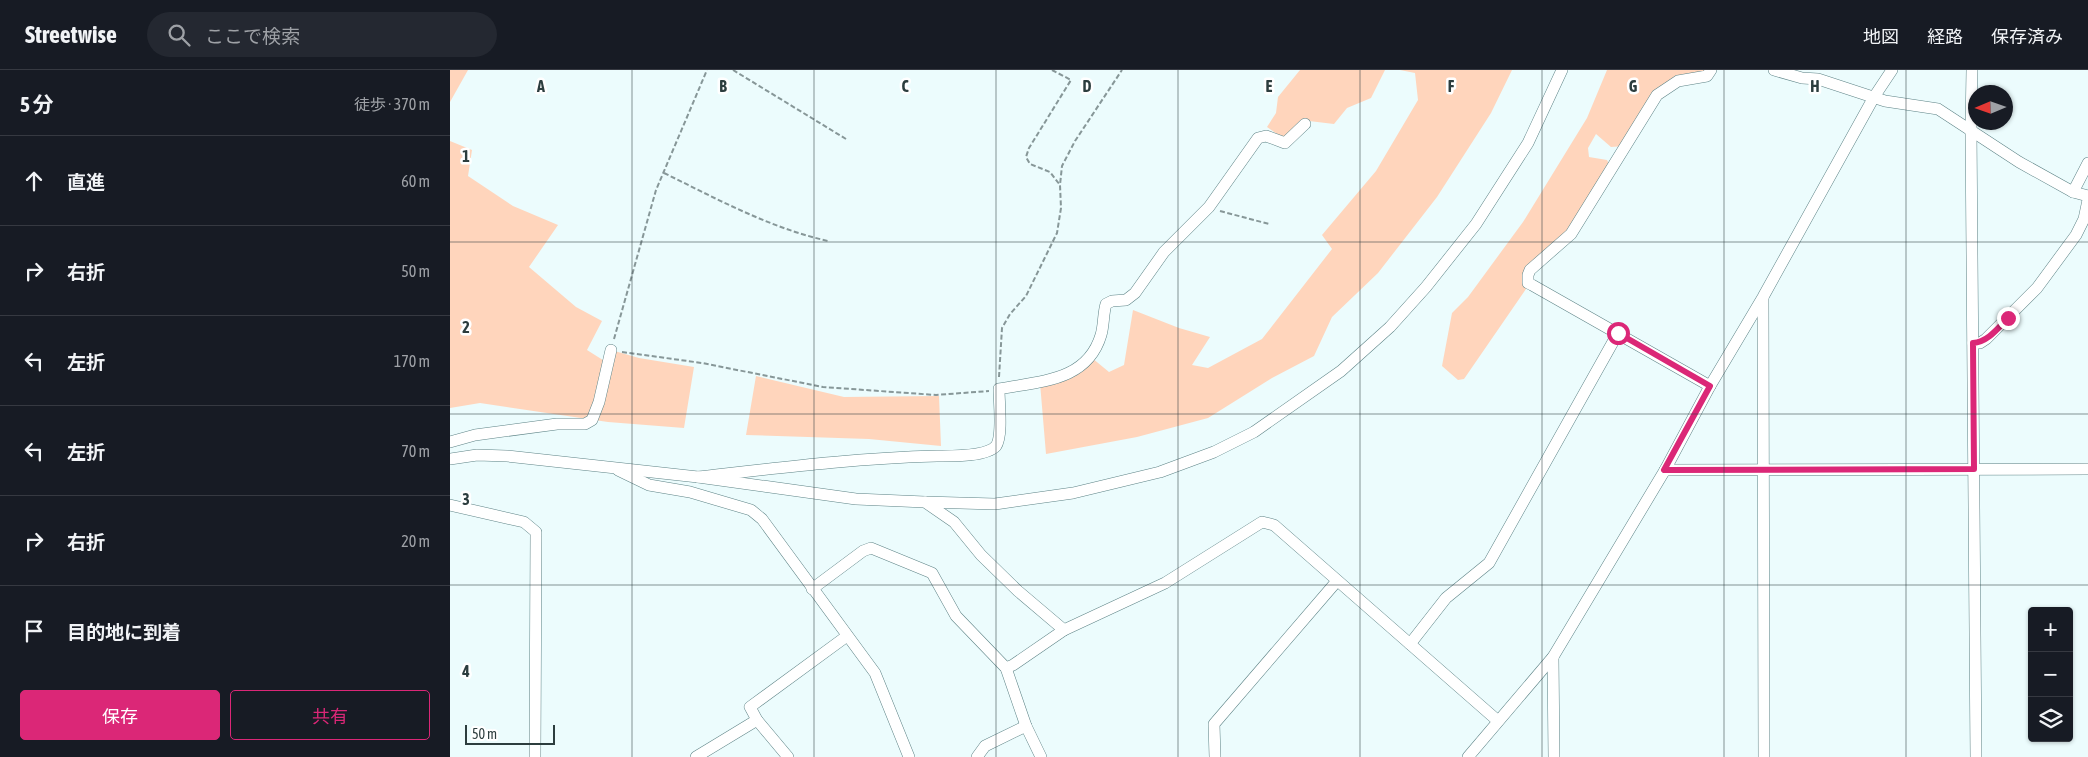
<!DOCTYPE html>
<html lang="ja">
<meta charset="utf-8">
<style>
:root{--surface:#171b24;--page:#242831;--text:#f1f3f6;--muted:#9ea1a6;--line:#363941;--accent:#db2777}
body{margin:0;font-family:"Asap Condensed","Noto Sans JP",sans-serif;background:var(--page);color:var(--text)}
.controls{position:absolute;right:15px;bottom:15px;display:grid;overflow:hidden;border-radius:5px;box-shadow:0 1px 4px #0004}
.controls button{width:45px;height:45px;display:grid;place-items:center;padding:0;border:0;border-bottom:1px solid var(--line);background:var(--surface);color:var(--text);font:25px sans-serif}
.compass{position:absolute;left:1518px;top:15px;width:45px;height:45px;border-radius:50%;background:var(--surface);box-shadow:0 1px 4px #0004;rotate:268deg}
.scale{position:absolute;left:15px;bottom:12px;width:90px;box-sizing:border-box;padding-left:5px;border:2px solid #2c3d3e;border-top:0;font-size:14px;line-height:18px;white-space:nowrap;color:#2c3d3e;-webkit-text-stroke:4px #fff;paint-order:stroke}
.stop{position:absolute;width:15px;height:15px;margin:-11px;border:4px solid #db2777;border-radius:50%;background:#fff}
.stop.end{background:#db2777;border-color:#fff;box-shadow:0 1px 5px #0008}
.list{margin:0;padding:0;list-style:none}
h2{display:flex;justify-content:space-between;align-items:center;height:65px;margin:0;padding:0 20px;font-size:21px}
h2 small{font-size:16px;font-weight:400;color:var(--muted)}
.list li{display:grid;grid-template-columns:32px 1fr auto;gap:15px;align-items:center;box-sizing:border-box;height:90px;padding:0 20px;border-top:1px solid var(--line)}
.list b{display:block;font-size:19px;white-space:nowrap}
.list em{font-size:16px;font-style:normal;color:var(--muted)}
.actions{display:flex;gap:10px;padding:15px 20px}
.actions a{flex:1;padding:11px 0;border:1px solid var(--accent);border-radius:5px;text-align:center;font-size:18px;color:var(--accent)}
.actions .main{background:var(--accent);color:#fff}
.icon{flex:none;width:28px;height:28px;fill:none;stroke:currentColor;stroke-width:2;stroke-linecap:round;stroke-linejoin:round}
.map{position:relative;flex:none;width:1638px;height:687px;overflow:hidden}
header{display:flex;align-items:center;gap:30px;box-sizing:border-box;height:70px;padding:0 25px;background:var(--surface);border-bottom:1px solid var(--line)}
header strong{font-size:24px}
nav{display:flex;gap:28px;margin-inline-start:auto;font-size:18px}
.search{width:350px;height:45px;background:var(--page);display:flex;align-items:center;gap:12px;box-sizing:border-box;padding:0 18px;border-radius:28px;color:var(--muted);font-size:19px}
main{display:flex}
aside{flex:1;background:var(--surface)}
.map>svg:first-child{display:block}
.green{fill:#ffd5bc}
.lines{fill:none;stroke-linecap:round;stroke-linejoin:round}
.minor-casing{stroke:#5d8386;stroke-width:12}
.path{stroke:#879798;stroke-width:2;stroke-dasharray:5 2.5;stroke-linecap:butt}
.minor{stroke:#fff;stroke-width:11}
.route{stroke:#db2777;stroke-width:6}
.grid{fill:none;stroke:#2c3d3e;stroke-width:1;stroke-opacity:0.55}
.grid-label{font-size:16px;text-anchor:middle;font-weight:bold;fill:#2c3d3e;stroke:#fff;stroke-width:5;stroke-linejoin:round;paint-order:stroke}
</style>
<header>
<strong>Streetwise</strong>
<div class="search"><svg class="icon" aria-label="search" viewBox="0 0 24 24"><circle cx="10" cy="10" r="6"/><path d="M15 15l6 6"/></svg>ここで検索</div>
<nav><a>地図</a><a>経路</a><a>保存済み</a></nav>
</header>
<main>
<aside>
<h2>5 分<small>徒歩 · 370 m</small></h2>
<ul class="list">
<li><svg class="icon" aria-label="ahead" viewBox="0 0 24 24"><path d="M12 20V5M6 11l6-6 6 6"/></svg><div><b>直進</b></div><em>60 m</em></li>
<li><svg class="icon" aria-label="right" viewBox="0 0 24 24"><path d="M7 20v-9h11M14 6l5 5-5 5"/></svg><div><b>右折</b></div><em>50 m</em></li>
<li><svg class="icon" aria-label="left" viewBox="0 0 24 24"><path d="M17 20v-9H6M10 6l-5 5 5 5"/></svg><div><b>左折</b></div><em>170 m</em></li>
<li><svg class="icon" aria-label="left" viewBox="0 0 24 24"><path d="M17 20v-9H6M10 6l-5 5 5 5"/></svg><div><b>左折</b></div><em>70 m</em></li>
<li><svg class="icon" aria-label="right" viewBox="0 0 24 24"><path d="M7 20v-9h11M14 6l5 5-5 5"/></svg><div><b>右折</b></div><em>20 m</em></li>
<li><svg class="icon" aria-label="arrive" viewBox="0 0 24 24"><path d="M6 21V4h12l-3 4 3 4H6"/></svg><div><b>目的地に到着</b></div></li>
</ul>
<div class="actions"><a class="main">保存</a><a>共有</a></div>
</aside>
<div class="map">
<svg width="1638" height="687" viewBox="0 0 1638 687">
<rect width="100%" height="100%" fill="#ecfcfd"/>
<!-- green -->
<g class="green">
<path d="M 0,0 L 18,0 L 0,32 Z"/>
<path d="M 850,0 L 935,0 L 921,28 L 897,38 L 884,54 L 859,51 L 834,69 L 817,57 L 826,43 L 828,27 Z"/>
<path d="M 950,0 L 1062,0 L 1041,43 L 987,127 L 928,203 L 882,247 L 864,286 L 822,308 L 758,348 L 687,367 L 596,384 L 590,313 C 616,314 626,309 642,288 L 659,302 L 674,295 L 683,240 L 729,258 L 760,267 L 742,295 L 758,298 L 812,269 L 882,179 L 872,165 L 926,101 L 968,30 L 965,3 Z"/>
<path d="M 1157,0 L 1261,0 L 1219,13 L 1175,76 L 1161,77 L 1146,64 L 1138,78 L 1139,87 L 1157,90 L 1160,96 L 1119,163 L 1089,190 L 1078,216 L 1014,309 L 1008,310 L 992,296 L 1002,243 L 1018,227 L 1073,152 L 1137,48 Z"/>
<path d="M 0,71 L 22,80 L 18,106 L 63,136 L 108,155 L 79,197 L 126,237 L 152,251 L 137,280 L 156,292 L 161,280 L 189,288 L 244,297 L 234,358 L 158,352 L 30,333 L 0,338 Z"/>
<path d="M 306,306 L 394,327 L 489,326 L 491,376 L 419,369 L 296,365 Z"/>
</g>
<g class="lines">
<defs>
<g id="minor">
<path d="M 1324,0 L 1352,8 L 1368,9 L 1435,31 L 1488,39 L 1569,92 L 1623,122 L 1638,126"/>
<path d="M 1522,0 L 1521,59 L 1526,687"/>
<path d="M 1623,122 L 1638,93"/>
<path d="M 1313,229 L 1314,687"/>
<path d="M 1523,273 L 1530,273 L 1536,269 L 1587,218 L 1626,165 L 1634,149 L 1638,130"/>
<path d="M 1260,316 L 1082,215 L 1078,213 L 1078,205 L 1080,200 L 1121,164 L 1207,25 L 1228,11 L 1257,6 L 1261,0"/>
<path d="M 0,372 L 25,365 L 107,354 L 135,354 L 142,350 L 149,332 L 161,280"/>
<path d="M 0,389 L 27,385 L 57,386 L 248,407 L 406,429 L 475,432 L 504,452 L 531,485 L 568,521 L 614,560"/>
<path d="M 168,400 L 199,415 L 240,422 L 301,440 L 312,449 L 425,603 L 459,687"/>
<path d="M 1215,400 L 1638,399"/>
<path d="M 248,407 C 328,398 407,388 487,386 C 501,386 536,387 546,376 C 553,366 549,332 549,319 C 589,311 637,312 651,265 C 654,255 653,244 656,234 L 662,231 L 676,230 L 685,223 L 714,182 L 759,137 L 808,68 L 816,66 L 835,73 L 855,54"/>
<path d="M 475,432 L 545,434 L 623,423 L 710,402 L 764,382 L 804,362 L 891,301 L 940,257 L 976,217 L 1026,154 L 1078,73 L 1112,0"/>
<path d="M 0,435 L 74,452 L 86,462 L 85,687"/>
<path d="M 362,519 L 413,481 L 421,478 L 482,503 L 506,546 L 556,598 L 576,656 L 591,687"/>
<path d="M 960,574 L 996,528 L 1039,493 L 1168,263"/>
<path d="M 1103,587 L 1104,687"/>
<path d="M 556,598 L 563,595 L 614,560 L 715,513 L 812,452 L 824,455 L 1048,651"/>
<path d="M 246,687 L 307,650"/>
<path d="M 338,687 L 307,650 L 300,637 L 397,566"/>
<path d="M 527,687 L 535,676 L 576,656"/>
<path d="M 765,687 L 764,654 L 887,511"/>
<path d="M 1018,687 L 1103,587 L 1215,400 L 1260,316 L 1313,227 L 1424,27 L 1442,0"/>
</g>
</defs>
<!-- minor casing -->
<use href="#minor" class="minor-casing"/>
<!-- path -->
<g class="path">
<path d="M 283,0 L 396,69"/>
<path d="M 602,0 L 621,10 L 579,78 L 576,87 L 580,94 L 600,102 L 610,115"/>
<path d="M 214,103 C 267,129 320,158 378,171"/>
<path d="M 770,141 L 819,154"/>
<path d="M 164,269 L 206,120 L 257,0"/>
<path d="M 172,282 L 252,293 L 373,317 L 486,325 L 539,321"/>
<path d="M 549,307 L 552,258 L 560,244 L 576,226 L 607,163 L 611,138 L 610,115 L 612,96 L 625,71 L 672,0"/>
</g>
<!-- minor -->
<use href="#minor" class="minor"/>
</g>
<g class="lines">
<!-- route -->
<path class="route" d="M 1168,263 L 1260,316 L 1214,400 L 1524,399 L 1523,273 C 1538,272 1548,258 1558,248"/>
</g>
<!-- grid -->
<path class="grid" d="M 182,0 L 182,687M 364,0 L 364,687M 546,0 L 546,687M 728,0 L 728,687M 910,0 L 910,687M 1092,0 L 1092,687M 1274,0 L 1274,687M 1456,0 L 1456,687M 0,172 L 1638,172M 0,344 L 1638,344M 0,515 L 1638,515"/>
<g class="grid-label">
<text x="91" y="22">A</text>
<text x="273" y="22">B</text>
<text x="455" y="22">C</text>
<text x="637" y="22">D</text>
<text x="819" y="22">E</text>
<text x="1001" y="22">F</text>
<text x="1183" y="22">G</text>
<text x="1365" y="22">H</text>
<text x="16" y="92">1</text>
<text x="16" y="263">2</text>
<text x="16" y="435">3</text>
<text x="16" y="607">4</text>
</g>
</svg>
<div class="controls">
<button>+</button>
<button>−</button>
<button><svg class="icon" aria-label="layers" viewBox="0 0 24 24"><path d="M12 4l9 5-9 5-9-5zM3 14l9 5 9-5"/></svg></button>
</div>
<svg class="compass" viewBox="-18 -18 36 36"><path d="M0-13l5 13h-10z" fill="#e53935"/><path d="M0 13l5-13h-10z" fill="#9ea1a6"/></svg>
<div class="scale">50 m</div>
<div class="stop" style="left:1168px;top:263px"></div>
<div class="stop end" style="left:1558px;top:248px"></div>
</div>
</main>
